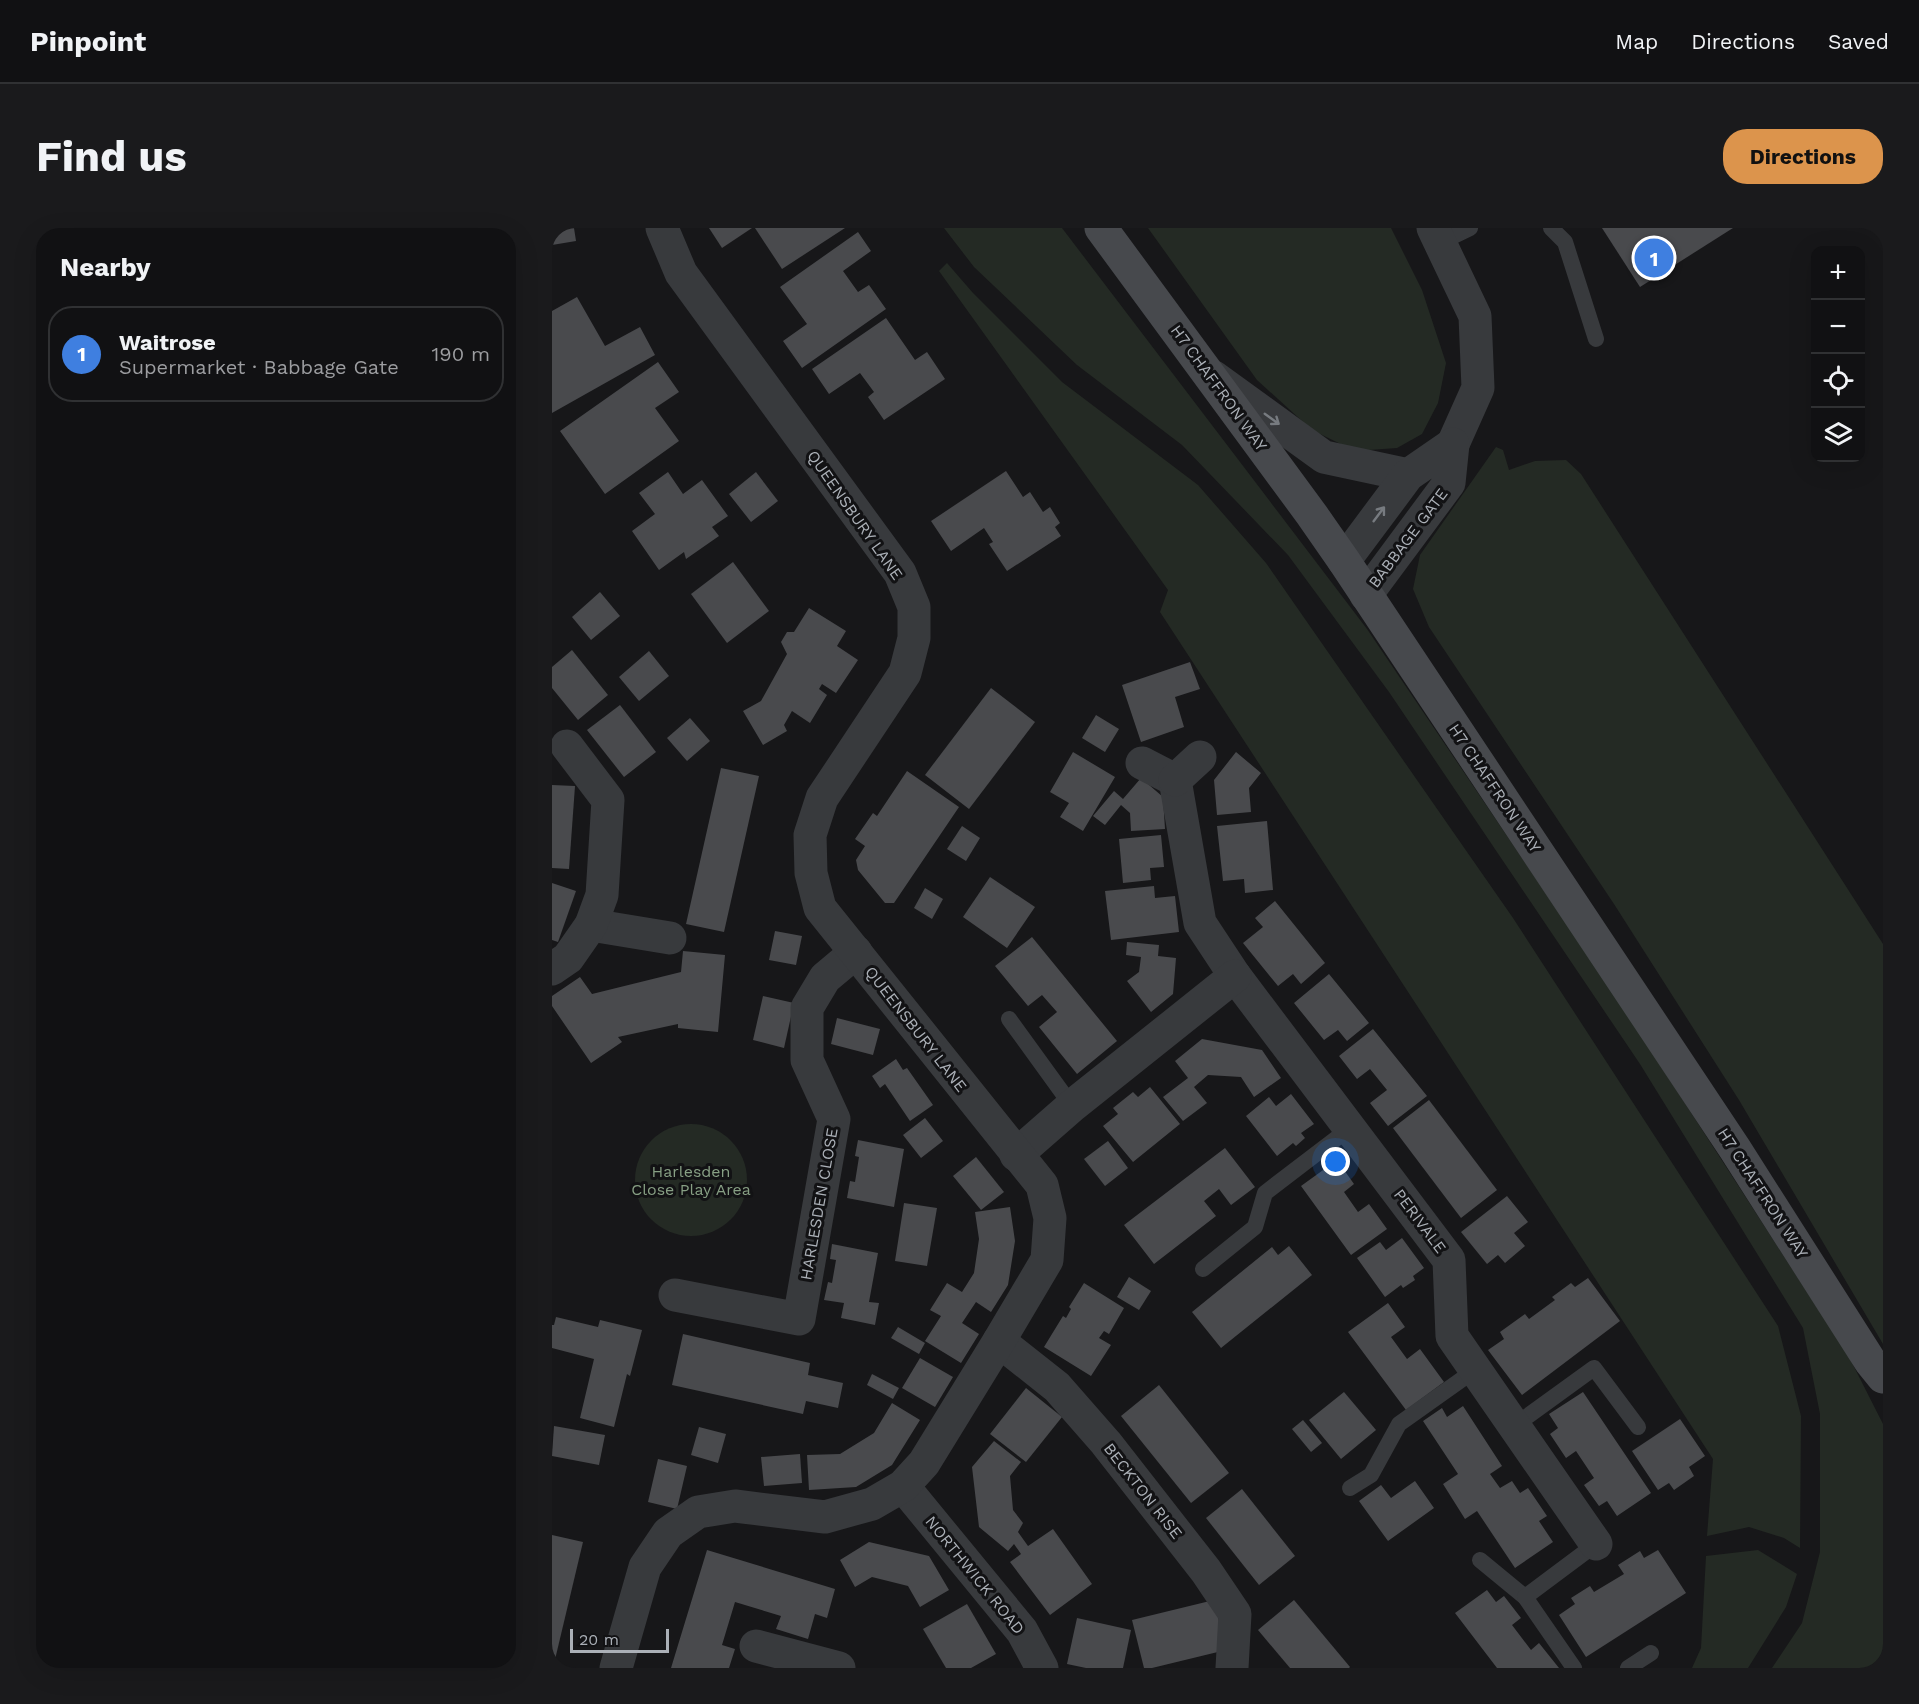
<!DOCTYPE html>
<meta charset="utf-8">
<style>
:root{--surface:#111113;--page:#1a1a1c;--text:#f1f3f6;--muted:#9c9da0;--line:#303133;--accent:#dc944c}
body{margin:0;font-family:"Work Sans",sans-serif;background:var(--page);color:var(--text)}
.controls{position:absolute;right:18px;top:18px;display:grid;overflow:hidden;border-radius:12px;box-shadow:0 6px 24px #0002}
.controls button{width:54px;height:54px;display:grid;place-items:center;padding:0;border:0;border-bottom:2px solid var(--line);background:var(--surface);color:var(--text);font:30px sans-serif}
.scale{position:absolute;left:18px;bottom:15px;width:99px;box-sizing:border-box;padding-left:6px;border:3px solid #abb0b7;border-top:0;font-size:16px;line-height:21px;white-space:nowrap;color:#abb0b7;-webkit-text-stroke:4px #121214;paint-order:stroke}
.you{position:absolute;left:784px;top:934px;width:21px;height:21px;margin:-15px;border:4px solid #fff;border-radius:50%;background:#1a73e8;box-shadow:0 0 0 9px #1a73e833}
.badge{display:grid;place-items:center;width:39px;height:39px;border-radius:50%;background:var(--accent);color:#fff;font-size:20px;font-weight:700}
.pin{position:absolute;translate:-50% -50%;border:3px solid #fff;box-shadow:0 2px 6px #0006}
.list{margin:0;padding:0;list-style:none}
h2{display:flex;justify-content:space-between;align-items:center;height:78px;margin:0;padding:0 24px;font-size:26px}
h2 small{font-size:20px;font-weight:400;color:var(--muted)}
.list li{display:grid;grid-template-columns:39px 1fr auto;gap:18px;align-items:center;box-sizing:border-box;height:96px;margin:0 12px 12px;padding:0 12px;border:2px solid var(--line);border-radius:24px}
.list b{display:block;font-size:22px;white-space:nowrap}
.list p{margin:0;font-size:20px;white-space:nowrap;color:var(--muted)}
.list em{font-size:20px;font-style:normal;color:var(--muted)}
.icon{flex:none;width:33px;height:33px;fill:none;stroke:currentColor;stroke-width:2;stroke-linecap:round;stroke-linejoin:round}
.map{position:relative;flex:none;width:1331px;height:1440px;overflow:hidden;border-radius:24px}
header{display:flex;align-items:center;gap:36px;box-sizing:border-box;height:84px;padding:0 30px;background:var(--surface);border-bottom:2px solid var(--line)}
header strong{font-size:28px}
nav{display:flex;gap:33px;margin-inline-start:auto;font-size:21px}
.intro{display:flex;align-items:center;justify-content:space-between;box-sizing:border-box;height:144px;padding:0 36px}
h1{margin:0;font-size:42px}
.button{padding:15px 27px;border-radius:24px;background:var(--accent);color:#111;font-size:21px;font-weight:700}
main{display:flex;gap:36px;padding:0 36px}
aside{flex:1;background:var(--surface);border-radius:24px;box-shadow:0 6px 24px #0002}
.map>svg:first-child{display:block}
.green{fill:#242a24}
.building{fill:#494a4d}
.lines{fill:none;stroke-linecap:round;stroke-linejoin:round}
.lane{stroke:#383a3d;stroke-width:16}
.street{stroke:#383a3d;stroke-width:33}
.secondary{stroke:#47494d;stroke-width:33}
.oneway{stroke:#777b80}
.labels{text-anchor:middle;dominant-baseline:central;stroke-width:6;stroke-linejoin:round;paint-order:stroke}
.street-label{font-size:16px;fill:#abb0b7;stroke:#121214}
.park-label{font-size:16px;fill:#879f84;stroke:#121214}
</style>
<header>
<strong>Pinpoint</strong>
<nav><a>Map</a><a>Directions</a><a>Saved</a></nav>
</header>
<div class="intro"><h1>Find us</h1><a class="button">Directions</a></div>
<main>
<aside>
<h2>Nearby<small></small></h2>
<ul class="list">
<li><span class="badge" style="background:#3f7fe0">1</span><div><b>Waitrose</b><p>Supermarket · Babbage Gate</p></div><em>190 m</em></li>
</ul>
</aside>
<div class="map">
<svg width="1331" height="1440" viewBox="0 0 1331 1440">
<rect width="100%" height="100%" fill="#171719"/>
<!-- green -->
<g class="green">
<path d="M 392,0 L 510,0 L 815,401 L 1070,778 L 1297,1129 L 1331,1196 L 1331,1440 L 1220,1440 L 1250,1395 L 1268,1324 L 1268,1186 L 1251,1100 L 1088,836 L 837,464 L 736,327 L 630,217 L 525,137 L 422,39 Z"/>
<path d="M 596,0 L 839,0 L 870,62 L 894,135 L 886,175 L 870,206 L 845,220 L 803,223 L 760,202 L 705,152 Z"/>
<path d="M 395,35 L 421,65 L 510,154 L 646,257 L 714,335 L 961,690 L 1226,1098 L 1249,1188 L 1248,1320 L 1232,1310 L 1197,1299 L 1155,1308 L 1161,1231 L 608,384 L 616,362 L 387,43 Z"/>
<path d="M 944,219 L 951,222 L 957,242 L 983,233 L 1014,232 L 1029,246 L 1331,716 L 1331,1116 L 1187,872 L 1062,676 L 877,399 L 861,361 L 868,327 Z"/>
<circle cx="139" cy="952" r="56"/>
<path d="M 1206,1322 L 1245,1346 L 1234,1379 L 1196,1440 L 1140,1440 L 1149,1420 L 1154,1328 Z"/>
</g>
<!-- building -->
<g class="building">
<path d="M 0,0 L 22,0 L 24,13 L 0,17 Z"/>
<path d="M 157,0 L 200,0 L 170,20 Z"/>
<path d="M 203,0 L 293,0 L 230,41 Z"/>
<path d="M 1050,0 L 1181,0 L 1088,59 Z"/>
<path d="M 306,4 L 319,23 L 291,43 L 306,64 L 317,57 L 334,81 L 250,140 L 231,113 L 255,96 L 228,59 Z"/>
<path d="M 25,69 L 53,118 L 88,99 L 103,127 L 0,185 L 0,83 Z"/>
<path d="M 334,90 L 363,132 L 375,124 L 393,151 L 332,192 L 316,169 L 322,164 L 308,145 L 277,166 L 260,141 Z"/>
<path d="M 106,134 L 127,164 L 103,180 L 127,213 L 53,266 L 8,203 Z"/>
<path d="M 454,243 L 471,269 L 478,264 L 491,284 L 498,279 L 508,295 L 503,299 L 509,308 L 455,343 L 437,316 L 441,314 L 432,300 L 399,323 L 379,293 Z"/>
<path d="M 116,244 L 131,266 L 150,252 L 176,288 L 160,299 L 167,308 L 134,331 L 132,324 L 107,342 L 80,303 L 103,286 L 87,265 Z"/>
<path d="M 204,244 L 226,273 L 199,294 L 177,266 Z"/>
<path d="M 181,334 L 217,383 L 175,415 L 139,366 Z"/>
<path d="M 48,364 L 68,388 L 39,412 L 20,389 Z"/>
<path d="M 257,380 L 294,403 L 285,418 L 306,432 L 284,465 L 270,456 L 267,461 L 275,467 L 258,495 L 240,483 L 232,497 L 235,503 L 211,517 L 191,483 L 209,473 L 235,426 L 229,414 L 235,404 L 242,404 Z"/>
<path d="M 20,422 L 56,467 L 26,492 L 0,460 L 0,439 Z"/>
<path d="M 97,423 L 117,448 L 87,473 L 67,449 Z"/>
<path d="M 638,434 L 648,461 L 623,469 L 632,499 L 589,514 L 570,457 Z"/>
<path d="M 439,460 L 483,494 L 417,581 L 373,547 Z"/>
<path d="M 68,477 L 104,524 L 72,549 L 35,502 Z"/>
<path d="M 544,487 L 567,501 L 553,524 L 530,510 Z"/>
<path d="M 138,490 L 158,513 L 135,533 L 115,510 Z"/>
<path d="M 521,524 L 563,549 L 531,603 L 508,589 L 517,575 L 498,564 Z"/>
<path d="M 684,524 L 709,545 L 697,560 L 699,584 L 665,587 L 662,552 Z"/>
<path d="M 169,540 L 207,548 L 172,704 L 134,696 Z"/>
<path d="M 355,543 L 407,579 L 342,675 L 333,675 L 306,642 L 304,632 L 313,618 L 303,611 L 321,585 L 325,588 Z"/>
<path d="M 589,550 L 611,569 L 613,601 L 579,603 L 578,585 L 569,577 L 553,597 L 541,588 L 562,563 L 571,571 Z"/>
<path d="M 0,557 L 23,558 L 17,641 L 0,640 Z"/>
<path d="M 715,593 L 721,662 L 693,665 L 692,651 L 671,653 L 665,598 Z"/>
<path d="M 410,598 L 428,610 L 414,633 L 395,621 Z"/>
<path d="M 609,607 L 612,639 L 598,640 L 599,652 L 571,655 L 567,611 Z"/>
<path d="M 438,649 L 483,679 L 455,720 L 411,689 Z"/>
<path d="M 0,655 L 24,663 L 6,714 L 0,712 Z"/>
<path d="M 602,658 L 603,670 L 623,668 L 627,704 L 559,712 L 553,663 Z"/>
<path d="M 373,660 L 391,671 L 380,691 L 362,680 Z"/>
<path d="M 723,673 L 773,735 L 749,756 L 741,746 L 726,758 L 691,715 L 711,699 L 703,690 Z"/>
<path d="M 223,703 L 250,708 L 244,737 L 217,732 Z"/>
<path d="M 480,709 L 565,813 L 525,846 L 487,799 L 505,784 L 490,767 L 476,778 L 443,738 Z"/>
<path d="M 575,714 L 607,717 L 606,728 L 624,730 L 621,766 L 599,784 L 575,753 L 587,744 L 589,729 L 574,727 Z"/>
<path d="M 131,723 L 173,727 L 166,804 L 126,800 L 126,796 L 66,809 L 70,814 L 39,835 L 0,778 L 0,768 L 28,749 L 40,766 L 129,744 Z"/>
<path d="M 777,746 L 817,795 L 795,813 L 786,802 L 772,812 L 742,775 Z"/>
<path d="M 211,768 L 242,775 L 232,820 L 201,812 Z"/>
<path d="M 285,790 L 328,801 L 321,827 L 279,816 Z"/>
<path d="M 821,801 L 875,868 L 836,898 L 818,875 L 835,862 L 818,841 L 805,851 L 787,828 Z"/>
<path d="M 650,811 L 710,822 L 729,850 L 702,869 L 689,849 L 656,847 L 642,859 L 655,875 L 631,893 L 611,869 L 636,850 L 623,833 Z"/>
<path d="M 344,831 L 351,842 L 355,840 L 381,877 L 358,893 L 333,856 L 328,860 L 320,848 Z"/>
<path d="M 598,859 L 628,896 L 581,934 L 551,898 L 566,886 L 561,880 L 581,864 L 586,869 Z"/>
<path d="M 739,866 L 762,896 L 749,905 L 753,910 L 744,918 L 741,915 L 725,928 L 694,888 L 717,869 L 724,878 Z"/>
<path d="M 877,872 L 945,962 L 909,990 L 841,900 Z"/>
<path d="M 373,890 L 391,913 L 369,930 L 351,907 Z"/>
<path d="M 306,912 L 352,921 L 342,979 L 295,970 L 298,953 L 303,954 L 307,929 L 303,928 Z"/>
<path d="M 556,913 L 576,940 L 553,958 L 532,931 Z"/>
<path d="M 673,920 L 703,959 L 679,977 L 667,961 L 652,973 L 664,988 L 602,1036 L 572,997 Z"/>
<path d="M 424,929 L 452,964 L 429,982 L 401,948 Z"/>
<path d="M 785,932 L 802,956 L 792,964 L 806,984 L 817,976 L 835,1001 L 799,1027 L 749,958 Z"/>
<path d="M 955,968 L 976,994 L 962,1005 L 973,1018 L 953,1035 L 946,1027 L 935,1036 L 909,1004 Z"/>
<path d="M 352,975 L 385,980 L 375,1038 L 343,1033 Z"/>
<path d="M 458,979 L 463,1013 L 456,1057 L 439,1084 L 424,1074 L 410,1095 L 427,1106 L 409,1135 L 373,1113 L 389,1088 L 378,1082 L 395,1055 L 410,1064 L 422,1045 L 427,1011 L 423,984 Z"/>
<path d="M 850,1010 L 872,1040 L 861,1048 L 863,1052 L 851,1060 L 849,1057 L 833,1069 L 805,1030 L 828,1014 L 834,1022 Z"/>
<path d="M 280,1016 L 326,1025 L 317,1074 L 327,1075 L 323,1097 L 289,1090 L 292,1075 L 272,1072 L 276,1054 L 280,1055 L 284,1032 L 278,1031 Z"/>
<path d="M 737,1018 L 760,1047 L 669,1120 L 640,1084 L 720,1019 L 726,1027 Z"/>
<path d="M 577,1049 L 599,1063 L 587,1082 L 565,1069 Z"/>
<path d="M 1036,1050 L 1068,1093 L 970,1167 L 936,1122 L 952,1111 L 948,1104 L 973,1086 L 977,1091 L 1003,1072 L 1000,1069 L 1019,1055 L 1023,1059 Z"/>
<path d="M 532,1055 L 572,1080 L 557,1106 L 552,1103 L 547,1110 L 559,1117 L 539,1148 L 492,1119 L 511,1088 L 514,1090 L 519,1081 L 517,1079 Z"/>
<path d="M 836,1075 L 853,1099 L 839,1109 L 855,1131 L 868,1121 L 892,1154 L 854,1182 L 796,1104 Z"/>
<path d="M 4,1089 L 46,1099 L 48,1092 L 90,1102 L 78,1148 L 75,1146 L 62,1199 L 28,1190 L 42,1131 L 0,1120 L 0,1097 L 2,1097 Z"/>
<path d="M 346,1099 L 373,1115 L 367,1126 L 339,1110 Z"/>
<path d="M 131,1106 L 258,1135 L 256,1147 L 291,1155 L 286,1180 L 254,1173 L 251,1186 L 120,1157 Z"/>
<path d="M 368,1130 L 401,1149 L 383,1179 L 350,1160 Z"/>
<path d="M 320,1146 L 347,1160 L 341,1171 L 315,1157 Z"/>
<path d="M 607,1157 L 677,1245 L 639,1275 L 569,1188 Z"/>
<path d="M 474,1160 L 510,1189 L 474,1234 L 438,1206 Z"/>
<path d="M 792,1164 L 824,1202 L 789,1231 L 757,1192 Z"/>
<path d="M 1031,1164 L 1099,1265 L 1065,1288 L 1055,1273 L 1047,1278 L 1032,1257 L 1042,1250 L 1024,1223 L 1014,1230 L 998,1206 L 1006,1200 L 997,1186 Z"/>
<path d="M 340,1175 L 368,1192 L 340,1237 L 304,1259 L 257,1262 L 255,1227 L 288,1226 L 322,1205 Z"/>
<path d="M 911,1178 L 950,1238 L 938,1246 L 948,1260 L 960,1253 L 968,1265 L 976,1260 L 995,1288 L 987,1293 L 1001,1314 L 963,1340 L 925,1283 L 913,1291 L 891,1256 L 906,1246 L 871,1193 L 890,1180 L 895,1189 Z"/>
<path d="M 1128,1191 L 1153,1228 L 1137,1239 L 1142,1248 L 1122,1262 L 1117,1255 L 1106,1262 L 1080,1223 Z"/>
<path d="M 751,1192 L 770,1215 L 759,1224 L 740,1201 Z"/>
<path d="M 2,1198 L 53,1207 L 47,1237 L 0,1228 Z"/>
<path d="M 147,1199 L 174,1206 L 166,1235 L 139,1227 Z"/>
<path d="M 442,1213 L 469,1234 L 458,1248 L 461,1282 L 471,1295 L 466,1304 L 476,1318 L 501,1301 L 540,1356 L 498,1387 L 458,1334 L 469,1326 L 462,1316 L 456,1323 L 427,1299 L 420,1239 Z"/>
<path d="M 248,1226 L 250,1255 L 212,1258 L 209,1229 Z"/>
<path d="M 106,1231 L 135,1238 L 125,1281 L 96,1274 Z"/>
<path d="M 863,1253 L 882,1280 L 836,1313 L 807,1273 L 829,1257 L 839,1270 Z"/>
<path d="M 690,1261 L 743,1328 L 707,1357 L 654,1290 Z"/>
<path d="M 0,1307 L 31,1314 L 1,1440 L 0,1440 Z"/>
<path d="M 317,1314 L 377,1328 L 397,1362 L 368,1379 L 356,1358 L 320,1349 L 303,1359 L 288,1332 Z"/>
<path d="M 155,1322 L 283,1361 L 275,1390 L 263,1386 L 256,1411 L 224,1401 L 229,1388 L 183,1374 L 170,1417 L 183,1421 L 177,1440 L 119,1440 Z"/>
<path d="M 1106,1322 L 1134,1365 L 1034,1429 L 1007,1387 L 1023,1376 L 1019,1370 L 1038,1358 L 1042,1364 L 1072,1346 L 1066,1337 L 1088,1323 L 1092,1330 Z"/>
<path d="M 935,1362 L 944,1374 L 952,1368 L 969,1390 L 960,1397 L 979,1422 L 987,1415 L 1007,1440 L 945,1440 L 903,1385 Z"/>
<path d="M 662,1372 L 674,1422 L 600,1440 L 592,1440 L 580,1392 Z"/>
<path d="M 742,1372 L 798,1439 L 797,1440 L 738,1440 L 706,1402 Z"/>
<path d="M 415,1376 L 444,1426 L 419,1440 L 394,1440 L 371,1401 Z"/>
<path d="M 525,1390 L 579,1402 L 571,1440 L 534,1440 L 515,1436 Z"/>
</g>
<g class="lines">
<!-- lane -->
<g class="lane">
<path d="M 999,0 L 1013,14 L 1044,111"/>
<path d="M 889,14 L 918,0"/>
<path d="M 457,791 L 520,878"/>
<path d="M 651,1041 L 703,999 L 713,965 L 798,900"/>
<path d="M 962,1198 L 1042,1140 L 1086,1199"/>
<path d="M 798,1260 L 819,1247 L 847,1196 L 923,1142"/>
<path d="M 928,1332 L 973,1369"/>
<path d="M 1022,1440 L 973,1369 L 1044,1316"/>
<path d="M 1076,1440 L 1099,1425"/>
</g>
<!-- street -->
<g class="street">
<path d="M 881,0 L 923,88 L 926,160 L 901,216"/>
<path d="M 662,149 L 772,229 L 856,247"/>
<path d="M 792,333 L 856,247 L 901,216 L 897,255 L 814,367"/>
<path d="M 590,535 L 623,552"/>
<path d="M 623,552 L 648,695 L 683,748 L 897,1032 L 900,1108 L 1044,1316"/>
<path d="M 623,552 L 648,529"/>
<path d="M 39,697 L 118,710"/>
<path d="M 0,741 L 16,730 L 39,697 L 50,667 L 56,572 L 15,518"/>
<path d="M 464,927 L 520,878 L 683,748"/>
<path d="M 123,1067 L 247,1091 L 282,891 L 255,832 L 255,780 L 273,750 L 304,724"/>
<path d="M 447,1113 L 505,1159 L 554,1215 L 654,1343 L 683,1386 L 680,1440"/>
<path d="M 351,1258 L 470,1403 L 490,1440"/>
<path d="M 204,1418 L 287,1440"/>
<path d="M 64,1440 L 93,1339 L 116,1305 L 146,1284 L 183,1278 L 273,1289 L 320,1276 L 351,1258 L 372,1235 L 447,1113 L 495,1032 L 498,990 L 490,957 L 268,680 L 259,645 L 258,607 L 270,570 L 353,445 L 362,410 L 362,379 L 348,345 L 129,45 L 110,0"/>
</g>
<!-- secondary -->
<path class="secondary" d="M 549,0 L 760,287 L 792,333 L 1183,921 L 1318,1133 L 1331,1149"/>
</g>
<!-- one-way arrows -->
<defs><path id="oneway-shaft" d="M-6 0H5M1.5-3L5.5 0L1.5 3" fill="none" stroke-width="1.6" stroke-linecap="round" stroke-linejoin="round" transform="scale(1.5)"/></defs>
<g class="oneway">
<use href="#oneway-shaft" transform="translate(720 191) rotate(36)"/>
<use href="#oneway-shaft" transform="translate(827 286) rotate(-53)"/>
</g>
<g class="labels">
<!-- street labels -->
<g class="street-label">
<text transform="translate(667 160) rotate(54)">H7 CHAFFRON WAY</text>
<text transform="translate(303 287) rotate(55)">QUEENSBURY LANE</text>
<text transform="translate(856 310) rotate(-53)">BABBAGE GATE</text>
<text transform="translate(943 560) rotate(56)">H7 CHAFFRON WAY</text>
<text transform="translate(364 801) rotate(52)">QUEENSBURY LANE</text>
<text transform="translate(1211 965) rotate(57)">H7 CHAFFRON WAY</text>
<text transform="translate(267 976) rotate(-80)">HARLESDEN CLOSE</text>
<text transform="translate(868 993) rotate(53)">PERIVALE</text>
<text transform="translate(591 1263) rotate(52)">BECKTON RISE</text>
<text transform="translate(423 1347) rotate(51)">NORTHWICK ROAD</text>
</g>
<!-- park labels -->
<g class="park-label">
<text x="139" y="943">Harlesden<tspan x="139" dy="18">Close Play Area</tspan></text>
</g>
</g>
</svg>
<div class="controls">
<button>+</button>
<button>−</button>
<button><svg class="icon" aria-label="locate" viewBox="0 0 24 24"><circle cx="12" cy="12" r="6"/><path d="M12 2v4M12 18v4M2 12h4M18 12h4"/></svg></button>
<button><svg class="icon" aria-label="layers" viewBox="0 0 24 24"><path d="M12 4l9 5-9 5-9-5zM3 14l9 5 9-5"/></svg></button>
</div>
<div class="scale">20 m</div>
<div class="you"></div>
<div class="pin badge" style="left:1102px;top:30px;background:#3f7fe0">1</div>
</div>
</main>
